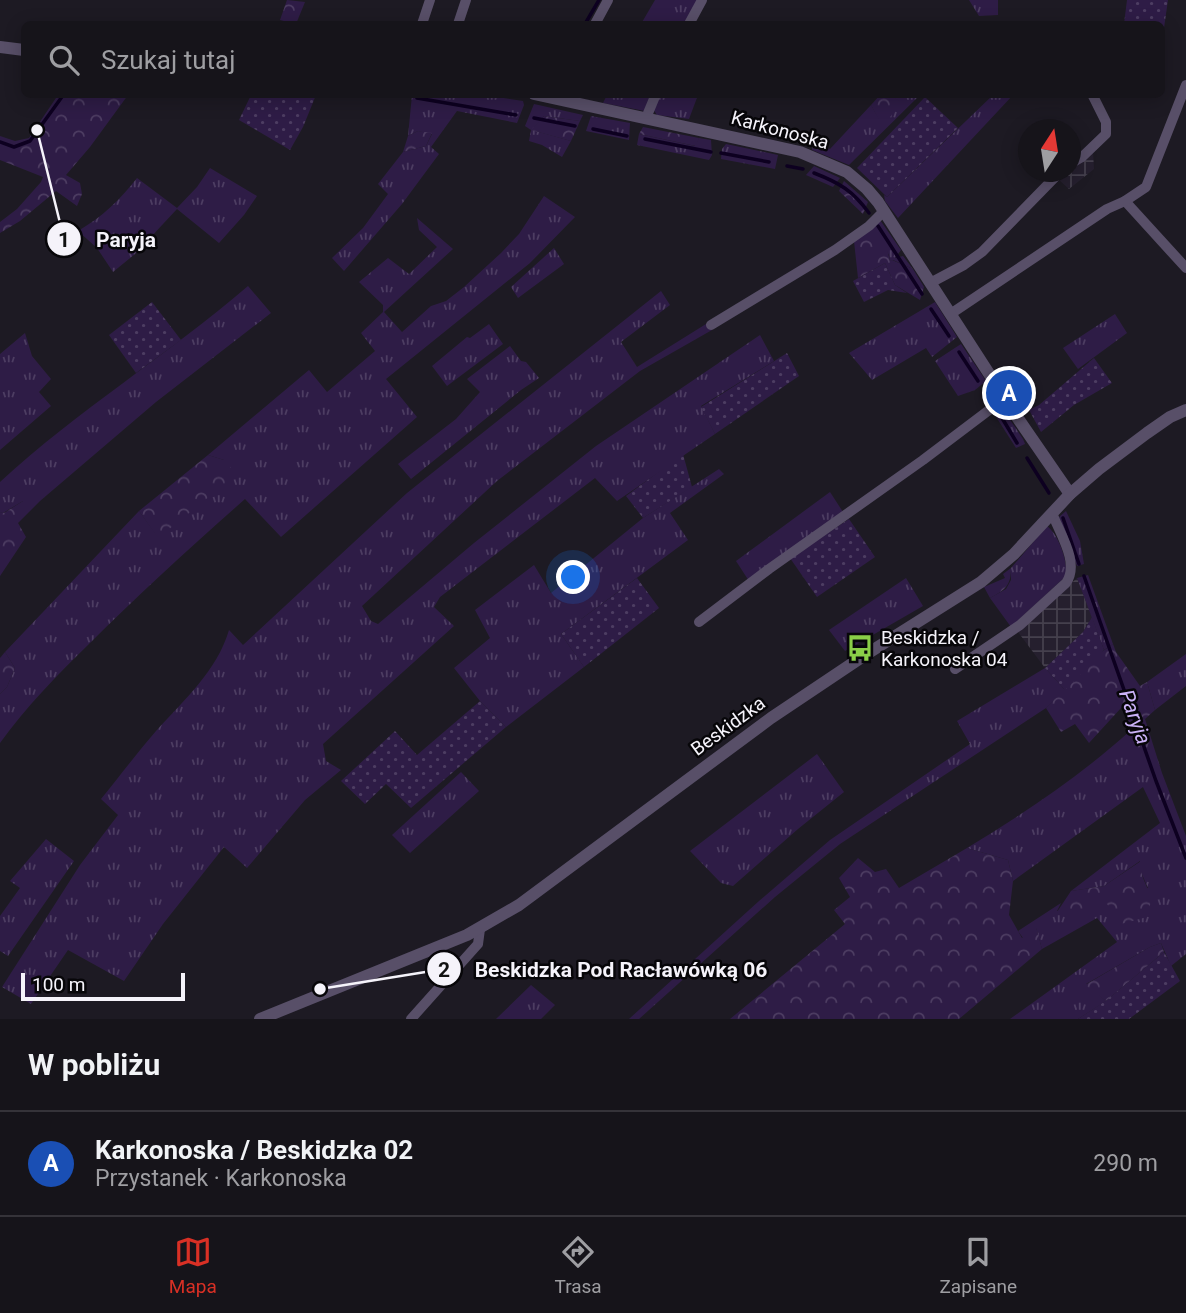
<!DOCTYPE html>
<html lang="pl">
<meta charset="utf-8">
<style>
:root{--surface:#16141a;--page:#1f1d23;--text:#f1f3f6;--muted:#9e9ea2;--line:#353339;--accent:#d93025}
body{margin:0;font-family:Roboto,sans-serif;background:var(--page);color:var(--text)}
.compass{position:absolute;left:1018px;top:119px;width:63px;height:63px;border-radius:50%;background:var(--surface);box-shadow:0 4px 18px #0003;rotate:12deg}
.scale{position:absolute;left:21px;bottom:18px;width:164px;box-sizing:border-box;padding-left:7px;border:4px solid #f5f3fa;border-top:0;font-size:19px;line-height:24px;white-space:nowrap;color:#f5f3fa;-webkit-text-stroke:5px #070609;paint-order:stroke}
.you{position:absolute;left:574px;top:578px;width:24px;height:24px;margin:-18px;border:5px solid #fff;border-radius:50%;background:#1a73e8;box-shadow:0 0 0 10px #1a73e833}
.badge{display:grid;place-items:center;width:46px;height:46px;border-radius:50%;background:var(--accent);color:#fff;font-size:23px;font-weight:700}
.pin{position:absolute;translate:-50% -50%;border:4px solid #fff;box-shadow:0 2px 7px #0006}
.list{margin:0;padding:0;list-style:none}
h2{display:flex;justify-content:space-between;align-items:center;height:91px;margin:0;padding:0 28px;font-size:30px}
h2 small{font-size:23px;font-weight:400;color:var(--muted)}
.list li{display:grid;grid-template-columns:46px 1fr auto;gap:21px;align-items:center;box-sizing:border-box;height:105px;padding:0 28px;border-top:2px solid var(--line)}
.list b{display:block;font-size:26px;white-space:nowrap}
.list p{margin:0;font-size:23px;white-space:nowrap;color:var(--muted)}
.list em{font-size:23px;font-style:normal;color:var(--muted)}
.icon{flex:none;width:38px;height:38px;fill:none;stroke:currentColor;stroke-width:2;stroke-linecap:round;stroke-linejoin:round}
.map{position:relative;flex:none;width:1186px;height:1019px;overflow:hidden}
.search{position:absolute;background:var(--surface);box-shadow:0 4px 18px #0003;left:21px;right:21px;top:21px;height:77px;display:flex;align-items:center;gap:18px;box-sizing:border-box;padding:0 24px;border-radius:10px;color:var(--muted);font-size:26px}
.sheet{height:196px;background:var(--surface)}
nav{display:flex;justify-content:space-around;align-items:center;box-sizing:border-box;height:98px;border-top:2px solid var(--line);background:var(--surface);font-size:19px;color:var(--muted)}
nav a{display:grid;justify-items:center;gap:4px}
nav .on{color:var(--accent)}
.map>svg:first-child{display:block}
.industrial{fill:url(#industrial-grid)}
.grass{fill:url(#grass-tufts)}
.forest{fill:url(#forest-crowns)}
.park{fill:url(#park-dots)}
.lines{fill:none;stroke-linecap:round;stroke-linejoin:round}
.stream{stroke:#0d0020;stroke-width:3.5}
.minor{stroke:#584f68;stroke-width:10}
.tertiary{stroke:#584f68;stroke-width:12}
.labels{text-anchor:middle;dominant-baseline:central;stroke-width:5;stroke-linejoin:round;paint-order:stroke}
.street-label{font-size:19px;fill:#f5f3fa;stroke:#070609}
.poi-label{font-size:19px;fill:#f5f3fa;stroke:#070609;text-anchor:start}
.water-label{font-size:21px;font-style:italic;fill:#cbb2f7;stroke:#070609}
.leader{fill:none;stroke:#f5f3fa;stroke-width:2.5}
.callout-dot{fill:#f5f3fa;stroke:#070609;stroke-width:2.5}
.mark-label{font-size:21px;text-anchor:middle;font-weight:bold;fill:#111}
.callout-label{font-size:21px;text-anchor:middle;font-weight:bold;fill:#f5f3fa;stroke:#070609;stroke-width:5;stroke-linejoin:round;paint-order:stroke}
</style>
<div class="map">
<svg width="1186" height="1019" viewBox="0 0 1186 1019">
<defs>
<pattern id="industrial-grid" width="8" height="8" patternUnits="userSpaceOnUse" patternTransform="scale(1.75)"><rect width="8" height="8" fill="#251f2e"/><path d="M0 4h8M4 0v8" fill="none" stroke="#45404d"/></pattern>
<pattern id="grass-tufts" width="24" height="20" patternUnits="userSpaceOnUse" patternTransform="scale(1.75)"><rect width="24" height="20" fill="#2e1c46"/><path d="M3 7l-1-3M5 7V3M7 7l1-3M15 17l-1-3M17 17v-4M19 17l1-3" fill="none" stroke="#4d3d62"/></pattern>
<pattern id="forest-crowns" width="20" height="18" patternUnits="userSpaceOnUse" patternTransform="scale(1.75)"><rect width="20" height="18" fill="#2e1c46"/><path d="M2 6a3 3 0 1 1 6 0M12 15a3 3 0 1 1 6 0" fill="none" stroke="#4d3d62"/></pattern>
<pattern id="park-dots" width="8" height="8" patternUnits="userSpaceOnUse" patternTransform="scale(1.75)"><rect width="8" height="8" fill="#2e1c46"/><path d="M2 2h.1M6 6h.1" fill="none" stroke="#4d3d62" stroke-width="1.8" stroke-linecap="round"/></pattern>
</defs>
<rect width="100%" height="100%" fill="#1d1a23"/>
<!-- industrial -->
<g class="industrial">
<path d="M 1093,152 L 1094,169 L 1069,189 L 1058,179 L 1064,172 L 1070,172 L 1071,167 Z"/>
<path d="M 1077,578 L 1092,617 L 1083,632 L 1045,668 L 1018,632 Z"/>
</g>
<!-- grass -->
<g class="grass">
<path d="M 655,0 L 698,0 L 685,24 L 641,24 Z"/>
<path d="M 969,0 L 998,0 L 998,15 L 979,16 Z"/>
<path d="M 477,94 L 523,101 L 524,105 L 517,123 L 457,111 L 431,147 L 439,154 L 402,204 L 344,271 L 332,258 L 363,228 L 388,194 L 378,184 L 403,152 L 426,146 L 432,134 L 418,131 L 408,136 L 412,95 Z"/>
<path d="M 607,95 L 652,95 L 645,111 L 603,103 Z"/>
<path d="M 659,95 L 698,95 L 689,119 L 657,115 L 653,109 Z"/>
<path d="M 891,95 L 920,95 L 849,165 L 812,150 L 814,143 L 830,149 L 871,105 L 879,119 L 900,102 Z"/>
<path d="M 993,95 L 1013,95 L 898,218 L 885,201 L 884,195 L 887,197 Z"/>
<path d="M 534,104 L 583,115 L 580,121 L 544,116 L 532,130 L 571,141 L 562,157 L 542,145 L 529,141 L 531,130 L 525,126 Z"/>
<path d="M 591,116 L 630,123 L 629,140 L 586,131 Z"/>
<path d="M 639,134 L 695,146 L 699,138 L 711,140 L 712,155 L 709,160 L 637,145 Z"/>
<path d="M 726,144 L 778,155 L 775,169 L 721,159 L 722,149 Z"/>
<path d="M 814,166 L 840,178 L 833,187 L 806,175 Z"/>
<path d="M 210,168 L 257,196 L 244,215 L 219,243 L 177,209 L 135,254 L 113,272 L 97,248 L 78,231 C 102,217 120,200 137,178 L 177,208 L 197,187 Z"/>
<path d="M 544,196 L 575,217 L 530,263 L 386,379 L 417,417 L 281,537 L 245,499 C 192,546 139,594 89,644 C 57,675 26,707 0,743 L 0,694 L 7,687 L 15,668 L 5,652 L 139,511 L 158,537 L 224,460 L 208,455 L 309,370 L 327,392 L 375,351 L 361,333 L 383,312 L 383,305 L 359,282 L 388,258 L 409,274 L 437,247 L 419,230 L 417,218 L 453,249 L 384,312 L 402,332 L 431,306 L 446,301 L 464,287 L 501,253 L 519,234 Z"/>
<path d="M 880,220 L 901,250 L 895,258 L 903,256 L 913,269 L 893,260 L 890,261 L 889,255 L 873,226 Z"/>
<path d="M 554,248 L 564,264 L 518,298 L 511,287 Z"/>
<path d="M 248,286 L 271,313 L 156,402 L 40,501 L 23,501 L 3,513 L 0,512 L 0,482 C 78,410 168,355 248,286 Z"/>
<path d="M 661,291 L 670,305 L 621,342 L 637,367 L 706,324 L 712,330 L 640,371 L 497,481 L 362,606 L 371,621 L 378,624 L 474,543 L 596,446 L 760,335 L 774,361 L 701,406 L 715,434 L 617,501 L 595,478 L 440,597 L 434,607 L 454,626 L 323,744 L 326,761 L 341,770 L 305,800 L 247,868 L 224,847 L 163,924 L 124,981 L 68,950 L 31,1004 L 2,987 L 80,865 L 118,815 L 101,799 C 119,777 137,753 156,731 C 184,700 217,671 229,630 L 243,645 L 407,493 Z"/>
<path d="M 935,302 L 957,337 L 932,357 L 926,348 L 872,380 L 849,353 Z"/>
<path d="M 1115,314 L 1127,333 L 1078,369 L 1063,348 Z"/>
<path d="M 489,324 L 503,344 L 447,386 L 432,366 L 467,337 L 470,338 Z"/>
<path d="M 25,333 L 32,356 L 51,379 L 39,392 L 51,406 L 0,450 L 0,354 Z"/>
<path d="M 961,344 L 986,381 L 975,390 L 958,396 L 935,361 Z"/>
<path d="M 510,346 L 521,361 L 526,362 L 539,378 L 521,390 L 411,479 L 398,464 L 456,419 L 480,392 L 467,379 Z"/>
<path d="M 1002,408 L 1023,439 L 1025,444 L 1016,448 L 993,412 Z"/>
<path d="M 719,469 L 724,474 L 670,513 L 688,540 L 561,634 L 584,667 L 506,727 L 480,701 L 454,668 L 490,638 L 475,610 L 534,565 L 551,593 L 643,518 Z"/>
<path d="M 830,492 L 843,512 L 749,581 L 736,561 Z"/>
<path d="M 1066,511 L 1080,541 L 1084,564 L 1077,566 L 1059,517 Z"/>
<path d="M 1047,526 C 1059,535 1068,562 1066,576 L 1011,627 L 990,598 L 1006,589 L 1011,580 L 1011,568 Z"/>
<path d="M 1088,575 L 1113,644 L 1104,650 L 1077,578 Z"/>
<path d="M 906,578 L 923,606 L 845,651 L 829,630 Z"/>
<path d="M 1186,654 L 1186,686 L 1155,710 L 1147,682 Z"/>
<path d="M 1045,668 L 1065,690 L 1046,708 L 840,844 L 775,897 L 639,1019 L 629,1019 L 759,901 L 830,840 L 970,744 L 957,721 Z"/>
<path d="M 1125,708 L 1145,719 L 1162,773 L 1186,836 L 1186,954 L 1171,966 L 1161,943 L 1150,947 L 1086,984 L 1106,1001 L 1078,1019 L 1010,1019 L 1117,942 L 1097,918 L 1042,949 L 1036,928 L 1023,938 L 1018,931 L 1061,903 L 1057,911 L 1148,888 L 1140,870 L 1140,861 L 1104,886 L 1071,891 L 1160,823 L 1143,787 L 1013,881 L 1008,860 L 967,848 C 1025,813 1080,776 1130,731 Z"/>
<path d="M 817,754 L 844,792 L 798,829 L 733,886 L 721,883 L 690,851 Z"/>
<path d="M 461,772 L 479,791 L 410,853 L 392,835 Z"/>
<path d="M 46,839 L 74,861 L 8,956 L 0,951 L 0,916 L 20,888 L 10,881 Z"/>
<path d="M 531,985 L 555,1005 L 541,1019 L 496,1019 Z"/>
</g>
<!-- forest -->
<g class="forest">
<path d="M 287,0 L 305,2 L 296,24 L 280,20 Z"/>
<path d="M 881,94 L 891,95 L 901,102 L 888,120 L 879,120 L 871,105 Z"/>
<path d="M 58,95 L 128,95 L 90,147 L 66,175 L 80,183 L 82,194 L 77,206 L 56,191 L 20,221 L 0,233 L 0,222 L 17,209 L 41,182 L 43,177 L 0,160 L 0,136 L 15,141 L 29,138 Z"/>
<path d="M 544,116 L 580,121 L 571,141 L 531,130 Z"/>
<path d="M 643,127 L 699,138 L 696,146 L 639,134 Z"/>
<path d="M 418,131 L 432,133 L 426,146 L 403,152 L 408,136 Z"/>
<path d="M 844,181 L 868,202 L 863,214 L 839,191 Z"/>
<path d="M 873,226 L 885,241 L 890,261 L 892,260 L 913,269 L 924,287 L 920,300 L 895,285 L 885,263 L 858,278 L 854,241 Z"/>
<path d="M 208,455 L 224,460 L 232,469 L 225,484 L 158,538 L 139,511 Z"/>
<path d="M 23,501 L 40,501 L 18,523 L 26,537 L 0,576 L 0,512 L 4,513 Z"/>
<path d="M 1011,568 C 1011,586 1005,590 990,598 L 984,587 L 1005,578 L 1003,574 Z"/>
<path d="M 1113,644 L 1116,652 L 1140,686 L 1147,682 L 1155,710 L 1145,719 L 1125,708 L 1121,708 L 1089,743 L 1075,724 L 1061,732 L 1046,708 L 1100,653 Z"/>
<path d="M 5,652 L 15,668 L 7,687 L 0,694 L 0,658 Z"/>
<path d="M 967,848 L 1008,860 L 1013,881 L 1009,915 L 1022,938 L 1036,927 L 1042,949 L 959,1019 L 730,1019 L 845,924 L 834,910 L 850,897 L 839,878 L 858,858 L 875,872 L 886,869 L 899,888 Z"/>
<path d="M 1141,861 C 1138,883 1158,890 1147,917 L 1121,924 L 1105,901 L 1086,920 L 1057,912 L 1071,891 L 1104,886 Z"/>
<path d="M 1161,943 L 1164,952 L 1106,1001 L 1085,985 L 1150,947 Z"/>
</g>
<!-- park -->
<g class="park">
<path d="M 1127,0 L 1168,0 L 1163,35 L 1162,24 L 1124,24 Z"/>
<path d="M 251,95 L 316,95 L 303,127 L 290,150 L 239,120 Z"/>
<path d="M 925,97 L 958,128 L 887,197 L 857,168 Z"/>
<path d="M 885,263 L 895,285 L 907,293 L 888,290 L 864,302 L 853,281 Z"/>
<path d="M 152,302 L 181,340 L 136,373 L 109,335 Z"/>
<path d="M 787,353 L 799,376 L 715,434 L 701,407 Z"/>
<path d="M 1094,358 L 1112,383 L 1074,405 L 1041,432 L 1029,410 L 1039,405 Z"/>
<path d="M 683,454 L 692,487 L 643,518 L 626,496 Z"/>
<path d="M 849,519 L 875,557 L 817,597 L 790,558 Z"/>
<path d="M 637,578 L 659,608 L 584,667 L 561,634 Z"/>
<path d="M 1092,617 L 1104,650 L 1065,690 L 1045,668 L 1083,632 Z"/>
<path d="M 480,701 L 506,727 L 411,808 L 386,784 L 365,804 L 341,781 L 395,731 L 417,755 Z"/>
<path d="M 1164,952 L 1180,981 L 1129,1019 L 1078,1019 L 1107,1000 Z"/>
</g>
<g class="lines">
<!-- stream -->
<g class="stream">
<path d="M 585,24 L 599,0"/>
<path d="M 398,94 L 399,95"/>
<path d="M 417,98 L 516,115"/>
<path d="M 534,118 L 575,126"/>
<path d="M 593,129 L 627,136"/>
<path d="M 645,139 L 711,152"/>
<path d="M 0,142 L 14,147 L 30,141 L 64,94"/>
<path d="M 721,153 L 769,162"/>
<path d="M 787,166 L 803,169"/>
<path d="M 814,173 C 840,183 853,191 869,213"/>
<path d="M 878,226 L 922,294"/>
<path d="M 931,309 L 949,336"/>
<path d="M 959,352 L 978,381"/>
<path d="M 986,394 L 991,401"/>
<path d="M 999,413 L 1017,443"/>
<path d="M 1027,458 L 1049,493"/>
<path d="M 1063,518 L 1079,564"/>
<path d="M 1084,576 L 1156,781 L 1186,858"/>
</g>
<!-- minor -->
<g class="minor">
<path d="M 422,24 L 430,0"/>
<path d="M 458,24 L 466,0"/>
<path d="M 595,24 L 608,0"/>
<path d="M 689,24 L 702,0"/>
<path d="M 646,118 L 656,94"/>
<path d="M 1070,164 L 1082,157 L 1106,134 L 1106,122 L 1092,94"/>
<path d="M 1125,201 L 1186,268"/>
<path d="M 932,282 L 964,265 L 982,252 L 1060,172"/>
<path d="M 952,313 L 1107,209 L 1125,201 L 1146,187 L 1186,85"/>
<path d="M 711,325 L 835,250 L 869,226 L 884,211"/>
<path d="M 699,622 L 769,569 L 923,460 L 1005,398"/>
<path d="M 955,669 L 1020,625 L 1066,583 C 1080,563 1060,534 1052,513"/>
<path d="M 411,1019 L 478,944 L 480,929"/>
</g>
<!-- tertiary -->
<g class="tertiary">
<path d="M 0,47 L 24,50"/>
<path d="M 534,94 L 800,152 L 847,172 L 867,189 L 878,202 L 1019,420 L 1070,494"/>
<path d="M 260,1019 L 467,935 L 519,905 L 771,718 L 862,657 L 981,582 L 1014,554 L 1070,494 L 1099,469 L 1147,433 L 1170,417 L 1186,410"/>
</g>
</g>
<!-- icons -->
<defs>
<symbol id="bus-bare" viewBox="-9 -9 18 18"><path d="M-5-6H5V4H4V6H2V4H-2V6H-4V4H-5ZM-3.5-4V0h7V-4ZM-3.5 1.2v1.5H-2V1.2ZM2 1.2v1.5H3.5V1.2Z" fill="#8ace48" stroke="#070609" stroke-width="2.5" paint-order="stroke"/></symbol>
</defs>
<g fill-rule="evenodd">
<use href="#bus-bare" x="841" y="629" width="38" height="38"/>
</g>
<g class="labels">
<!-- street labels -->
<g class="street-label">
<text transform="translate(780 130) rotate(15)">Karkonoska</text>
<text transform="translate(728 726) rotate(-36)">Beskidzka</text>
</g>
<!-- poi labels -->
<g class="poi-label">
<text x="881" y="637">Beskidzka /<tspan x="881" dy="22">Karkonoska 04</tspan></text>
</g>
<!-- water labels -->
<g class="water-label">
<text transform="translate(1135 717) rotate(70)">Paryja</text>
</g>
</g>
<!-- callouts -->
<path class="leader" d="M37 130L64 239M320 989L444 969"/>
<g class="callout-dot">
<circle cx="37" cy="130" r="7"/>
<circle cx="320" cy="989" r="7"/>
<circle cx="64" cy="239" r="18"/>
<circle cx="444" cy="969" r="18"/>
</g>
<g class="mark-label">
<text x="64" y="247">1</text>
<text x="444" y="977">2</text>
</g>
<g class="callout-label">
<text x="126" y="247">Paryja</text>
<text x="621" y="977">Beskidzka Pod Racławówką 06</text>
</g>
</svg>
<svg class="compass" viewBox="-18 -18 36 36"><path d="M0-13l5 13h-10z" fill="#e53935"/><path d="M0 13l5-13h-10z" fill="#9e9ea2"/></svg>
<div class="scale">100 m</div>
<div class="you"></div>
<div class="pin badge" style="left:1009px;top:393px;background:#1a4fb4">A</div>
<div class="search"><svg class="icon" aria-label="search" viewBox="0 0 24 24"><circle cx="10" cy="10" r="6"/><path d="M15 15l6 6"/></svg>Szukaj tutaj</div>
</div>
<section class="sheet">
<h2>W pobliżu<small></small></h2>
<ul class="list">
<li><span class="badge" style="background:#1a4fb4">A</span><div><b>Karkonoska / Beskidzka 02</b><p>Przystanek · Karkonoska</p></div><em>290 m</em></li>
</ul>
</section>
<nav>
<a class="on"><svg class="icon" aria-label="map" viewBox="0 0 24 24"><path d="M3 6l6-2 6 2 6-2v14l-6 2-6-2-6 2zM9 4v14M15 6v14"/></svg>Mapa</a>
<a><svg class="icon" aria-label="directions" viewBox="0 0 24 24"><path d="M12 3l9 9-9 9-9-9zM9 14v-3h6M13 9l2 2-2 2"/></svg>Trasa</a>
<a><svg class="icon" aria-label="saved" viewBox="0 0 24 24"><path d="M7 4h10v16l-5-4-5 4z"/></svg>Zapisane</a>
</nav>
